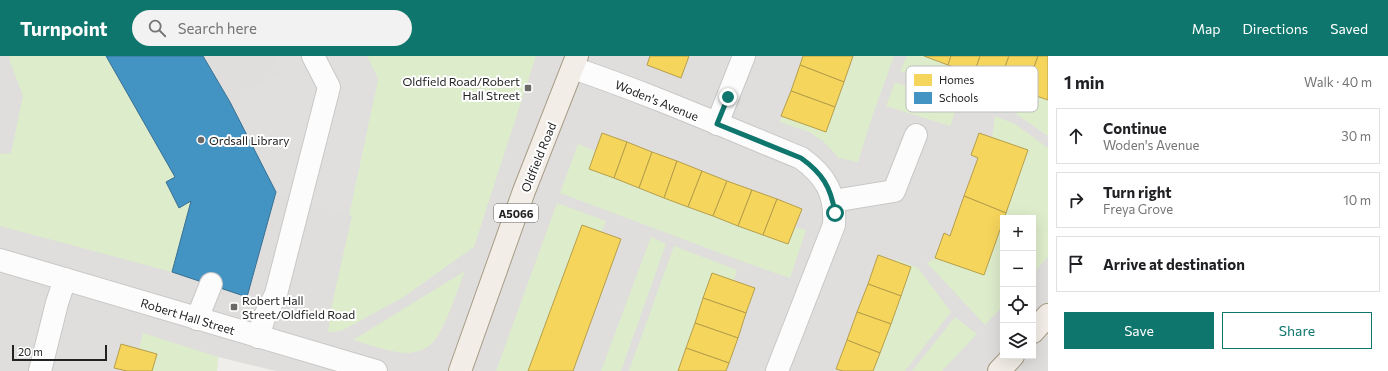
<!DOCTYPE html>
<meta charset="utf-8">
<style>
:root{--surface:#fff;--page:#f2f2f2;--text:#202124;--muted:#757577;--line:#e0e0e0;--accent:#0f766e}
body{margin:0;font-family:Commissioner,sans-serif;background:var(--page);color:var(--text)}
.controls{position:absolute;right:12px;bottom:12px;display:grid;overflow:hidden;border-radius:0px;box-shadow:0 4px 16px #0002}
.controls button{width:36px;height:36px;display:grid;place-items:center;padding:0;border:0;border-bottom:1px solid var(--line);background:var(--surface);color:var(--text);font:20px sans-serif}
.scale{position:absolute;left:12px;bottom:10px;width:95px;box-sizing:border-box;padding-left:4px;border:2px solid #222;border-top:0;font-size:11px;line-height:14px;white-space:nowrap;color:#222;-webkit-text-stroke:3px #fff;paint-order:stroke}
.stop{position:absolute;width:12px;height:12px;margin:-9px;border:3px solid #0f766e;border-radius:50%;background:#fff}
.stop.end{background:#0f766e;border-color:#fff;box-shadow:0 1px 4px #0008}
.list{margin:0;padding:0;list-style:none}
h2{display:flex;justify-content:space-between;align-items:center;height:52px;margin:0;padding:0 16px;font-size:17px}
h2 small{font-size:13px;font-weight:400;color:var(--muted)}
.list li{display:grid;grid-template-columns:26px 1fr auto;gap:12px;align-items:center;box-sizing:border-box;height:56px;margin:0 8px 8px;padding:0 8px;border:1px solid var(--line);border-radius:0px}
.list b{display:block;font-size:15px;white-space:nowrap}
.list p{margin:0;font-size:13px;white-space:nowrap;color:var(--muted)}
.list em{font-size:13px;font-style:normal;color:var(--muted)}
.actions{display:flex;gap:8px;padding:12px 16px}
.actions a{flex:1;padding:9px 0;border:1px solid var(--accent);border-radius:0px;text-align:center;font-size:14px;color:var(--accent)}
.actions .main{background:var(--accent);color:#fff}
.icon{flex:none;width:22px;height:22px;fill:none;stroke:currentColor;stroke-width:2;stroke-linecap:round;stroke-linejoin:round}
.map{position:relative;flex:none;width:1048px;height:315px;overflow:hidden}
header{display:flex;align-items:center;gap:24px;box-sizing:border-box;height:56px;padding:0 20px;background:var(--accent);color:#fff}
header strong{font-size:19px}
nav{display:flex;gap:22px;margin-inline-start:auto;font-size:14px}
.search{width:280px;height:36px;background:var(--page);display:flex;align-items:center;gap:10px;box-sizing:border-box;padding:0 14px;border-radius:22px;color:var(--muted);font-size:15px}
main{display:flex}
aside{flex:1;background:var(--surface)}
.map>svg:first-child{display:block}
.residential{fill:#dfdedc;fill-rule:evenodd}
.grass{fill:#ddeccb}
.parking{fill:#e0dfde}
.homes{fill:#f6d55c;stroke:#b69f4b}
.schools{fill:#4393c3;stroke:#397193}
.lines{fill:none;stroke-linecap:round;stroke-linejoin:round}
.minor-casing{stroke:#c9c8c7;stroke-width:24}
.major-casing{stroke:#a79c86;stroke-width:24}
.minor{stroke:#fdfcfc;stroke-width:22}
.major{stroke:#f3ede7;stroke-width:22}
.route{stroke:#0f766e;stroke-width:5}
.poi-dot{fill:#6a6968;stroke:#fff;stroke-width:1.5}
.labels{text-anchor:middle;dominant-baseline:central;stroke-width:4;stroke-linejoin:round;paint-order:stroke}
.shield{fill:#fff;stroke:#646464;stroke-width:1}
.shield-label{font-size:11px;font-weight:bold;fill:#222}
.poi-label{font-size:12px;fill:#222;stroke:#fff;text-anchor:start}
.street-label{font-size:12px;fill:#222;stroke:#fff}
.key{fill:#fff;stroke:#bdbdbd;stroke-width:1}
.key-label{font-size:11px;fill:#222}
</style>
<header>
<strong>Turnpoint</strong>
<div class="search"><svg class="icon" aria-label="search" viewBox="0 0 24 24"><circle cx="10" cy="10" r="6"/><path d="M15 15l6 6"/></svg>Search here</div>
<nav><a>Map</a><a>Directions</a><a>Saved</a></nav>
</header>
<main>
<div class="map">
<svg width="1048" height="315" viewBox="0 0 1048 315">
<rect width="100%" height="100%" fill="#f0eeeb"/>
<!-- residential -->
<path class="residential" d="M 0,0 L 1048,0 L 1048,315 L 276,315 L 218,301 L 217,315 L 0,315 ZM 1003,162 L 1033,162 L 1033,300 L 1003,300 Z"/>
<!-- grass -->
<g class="grass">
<path d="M 10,0 L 106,0 L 175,121 L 166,126 L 179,151 L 191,145 L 172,216 L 0,170 L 0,98 L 11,97 L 23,40 L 9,3 Z"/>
<path d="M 367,0 L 536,0 L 474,191 L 402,242 L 341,275 L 328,276 L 331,253 L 352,160 L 349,159 L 378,23 Z"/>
<path d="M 854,0 L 894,0 L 871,64 L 858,106 L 839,102 L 823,85 L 809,76 L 780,66 L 782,60 L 826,76 Z"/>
<path d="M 907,0 L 924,0 L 948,9 L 937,30 L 900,15 Z"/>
<path d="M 895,26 L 958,49 L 950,70 L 886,50 Z"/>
<path d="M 1025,36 L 1048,44 L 1048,80 L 1016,58 Z"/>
<path d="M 995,60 L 1015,68 L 1048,92 L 1048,201 L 1033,217 L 1033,162 L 1004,162 L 1028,94 L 992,82 Z"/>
<path d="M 578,88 L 595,95 L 589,113 L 763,179 L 788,188 L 795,171 L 806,174 L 790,222 L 752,209 L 560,137 Z"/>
<path d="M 557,147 L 606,165 L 602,176 L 582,169 L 528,315 L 496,315 Z"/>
<path d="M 1003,165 L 1003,250 L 985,269 L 927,207 L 935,202 L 984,219 Z"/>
<path d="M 651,181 L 666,188 L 621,315 L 601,315 Z"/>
<path d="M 674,190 L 737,214 L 734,224 L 712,217 L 678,315 L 629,315 Z"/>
<path d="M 896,203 L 918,212 L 951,256 L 905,315 L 873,315 L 911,211 L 895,205 Z"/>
<path d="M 465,215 C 458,232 443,280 430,289 C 424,294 417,296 410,297 C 391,297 371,289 353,284 Z"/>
<path d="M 955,261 L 977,278 L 942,315 L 912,315 Z"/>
<path d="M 143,277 L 218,301 L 217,315 L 152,315 L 157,298 L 139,292 Z"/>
</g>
<!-- parking -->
<path class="parking" d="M 273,0 L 367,0 L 378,23 L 349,159 L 276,136 L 230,46 L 281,16 Z"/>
<!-- homes -->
<g class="homes">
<path d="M 650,0 L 689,0 L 681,22 L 647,9 Z"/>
<path d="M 803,0 L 853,0 L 844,26 L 800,9 Z"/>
<path d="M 924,0 L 951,0 L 948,9 Z"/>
<path d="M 951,0 L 980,0 L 974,18 L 948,9 Z"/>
<path d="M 980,0 L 1009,0 L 999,27 L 974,18 Z"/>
<path d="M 1009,0 L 1038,0 L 1025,36 L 999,27 Z"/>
<path d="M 1038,0 L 1048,0 L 1048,44 L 1025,36 Z"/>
<path d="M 800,9 L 844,26 L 835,51 L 791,35 Z"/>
<path d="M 791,35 L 835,51 L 826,76 L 781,60 Z"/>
<path d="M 602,77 L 627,86 L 614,122 L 589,113 Z"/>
<path d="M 979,77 L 1028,94 L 1006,157 L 964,140 L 978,102 L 971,99 Z"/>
<path d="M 627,86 L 652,96 L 639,132 L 614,122 Z"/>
<path d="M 652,96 L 677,105 L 664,142 L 639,132 Z"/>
<path d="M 677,105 L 702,115 L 688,151 L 664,142 Z"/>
<path d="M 702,115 L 727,125 L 713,160 L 688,151 Z"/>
<path d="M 727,125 L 752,134 L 738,170 L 713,160 Z"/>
<path d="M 752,134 L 777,143 L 763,179 L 738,170 Z"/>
<path d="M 964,140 L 1006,157 L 984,219 L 935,202 L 944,177 L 950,180 Z"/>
<path d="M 777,143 L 802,153 L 788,188 L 763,179 Z"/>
<path d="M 582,169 L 621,183 L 573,315 L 528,315 Z"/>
<path d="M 878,199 L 911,211 L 901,240 L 868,228 Z"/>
<path d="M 712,217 L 755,232 L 746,257 L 703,242 Z"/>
<path d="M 868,228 L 901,240 L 891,268 L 857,256 Z"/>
<path d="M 703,242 L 746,257 L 738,282 L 695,267 Z"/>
<path d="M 857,256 L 891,268 L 880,297 L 847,284 Z"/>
<path d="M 695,267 L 738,282 L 729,307 L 686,292 Z"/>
<path d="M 847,284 L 880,297 L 873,315 L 843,315 L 836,313 Z"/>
<path d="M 121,288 L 157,298 L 152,315 L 127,315 L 114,312 Z"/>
<path d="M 686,292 L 729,307 L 726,315 L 678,315 Z"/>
</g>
<!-- schools -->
<path class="schools" d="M 106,0 L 203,0 L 230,46 L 276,136 L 247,241 L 172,216 L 191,145 L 179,152 L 166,126 L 175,121 Z"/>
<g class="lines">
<defs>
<g id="minor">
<path d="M 573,12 C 650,38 725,71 801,102 C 826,120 836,138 834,169 L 777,315"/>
<path d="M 717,68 L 744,0"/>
<path d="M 833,145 L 894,135 L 916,79"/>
<path d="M 0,204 L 376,315"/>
<path d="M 197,263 L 211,228"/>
<path d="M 258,281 L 264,262 L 276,238 L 329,31 L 313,0"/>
<path d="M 40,315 L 57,247 L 65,223"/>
</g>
<g id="major">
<path d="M 1033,276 L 1048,259"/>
<path d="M 460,315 L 524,135 L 577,0"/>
<path d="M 999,315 L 1013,300"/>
</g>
</defs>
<!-- minor casing -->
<use href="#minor" class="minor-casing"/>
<!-- major casing -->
<use href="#major" class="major-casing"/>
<!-- minor -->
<use href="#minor" class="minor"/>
<!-- major -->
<use href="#major" class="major"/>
</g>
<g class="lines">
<!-- route -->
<path class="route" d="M 728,41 L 717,68 L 801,102 C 822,117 831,131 835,157"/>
</g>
<!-- markers -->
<g class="poi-dot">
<rect x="524" y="28" width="8" height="8" rx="2"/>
<circle cx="201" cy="84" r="4"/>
<rect x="230" y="247" width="8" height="8" rx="2"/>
</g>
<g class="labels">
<!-- shield labels -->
<rect class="shield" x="494" y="148" width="44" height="18" rx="3"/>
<g class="shield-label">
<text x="516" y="157">A5066</text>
</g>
<!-- poi labels -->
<g class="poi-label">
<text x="520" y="25" text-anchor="end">Oldfield Road/Robert<tspan x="520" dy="14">Hall Street</tspan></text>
<text x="209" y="84">Ordsall Library</text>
<text x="242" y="244">Robert Hall<tspan x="242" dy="14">Street/Oldfield Road</tspan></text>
</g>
<!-- street labels -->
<g class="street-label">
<text transform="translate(657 44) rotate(22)">Woden's Avenue</text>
<text transform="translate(538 101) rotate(-68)">Oldfield Road</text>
<text transform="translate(188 260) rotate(17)">Robert Hall Street</text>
</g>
</g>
<!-- legend -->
<rect x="906" y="10" width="132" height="46" rx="6" class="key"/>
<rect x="914" y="18" width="18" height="12" fill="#f6d55c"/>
<rect x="914" y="36" width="18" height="12" fill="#4393c3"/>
<g class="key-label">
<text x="939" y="28">Homes</text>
<text x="939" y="46">Schools</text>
</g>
</svg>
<div class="controls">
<button>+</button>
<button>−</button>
<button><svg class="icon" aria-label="locate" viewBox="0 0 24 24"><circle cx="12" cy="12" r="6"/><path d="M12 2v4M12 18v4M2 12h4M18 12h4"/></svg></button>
<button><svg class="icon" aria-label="layers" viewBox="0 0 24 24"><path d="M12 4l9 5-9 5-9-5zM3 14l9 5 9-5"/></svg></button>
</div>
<div class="scale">20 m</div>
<div class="stop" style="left:835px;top:157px"></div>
<div class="stop end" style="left:728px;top:41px"></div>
</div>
<aside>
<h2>1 min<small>Walk · 40 m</small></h2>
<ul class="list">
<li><svg class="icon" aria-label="ahead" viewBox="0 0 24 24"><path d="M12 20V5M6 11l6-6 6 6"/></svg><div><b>Continue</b><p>Woden's Avenue</p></div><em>30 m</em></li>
<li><svg class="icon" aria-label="right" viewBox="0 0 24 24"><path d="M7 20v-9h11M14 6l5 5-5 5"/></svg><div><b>Turn right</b><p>Freya Grove</p></div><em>10 m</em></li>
<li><svg class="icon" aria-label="arrive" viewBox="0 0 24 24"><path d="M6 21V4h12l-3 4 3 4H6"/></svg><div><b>Arrive at destination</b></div></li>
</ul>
<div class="actions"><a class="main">Save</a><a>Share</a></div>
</aside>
</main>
